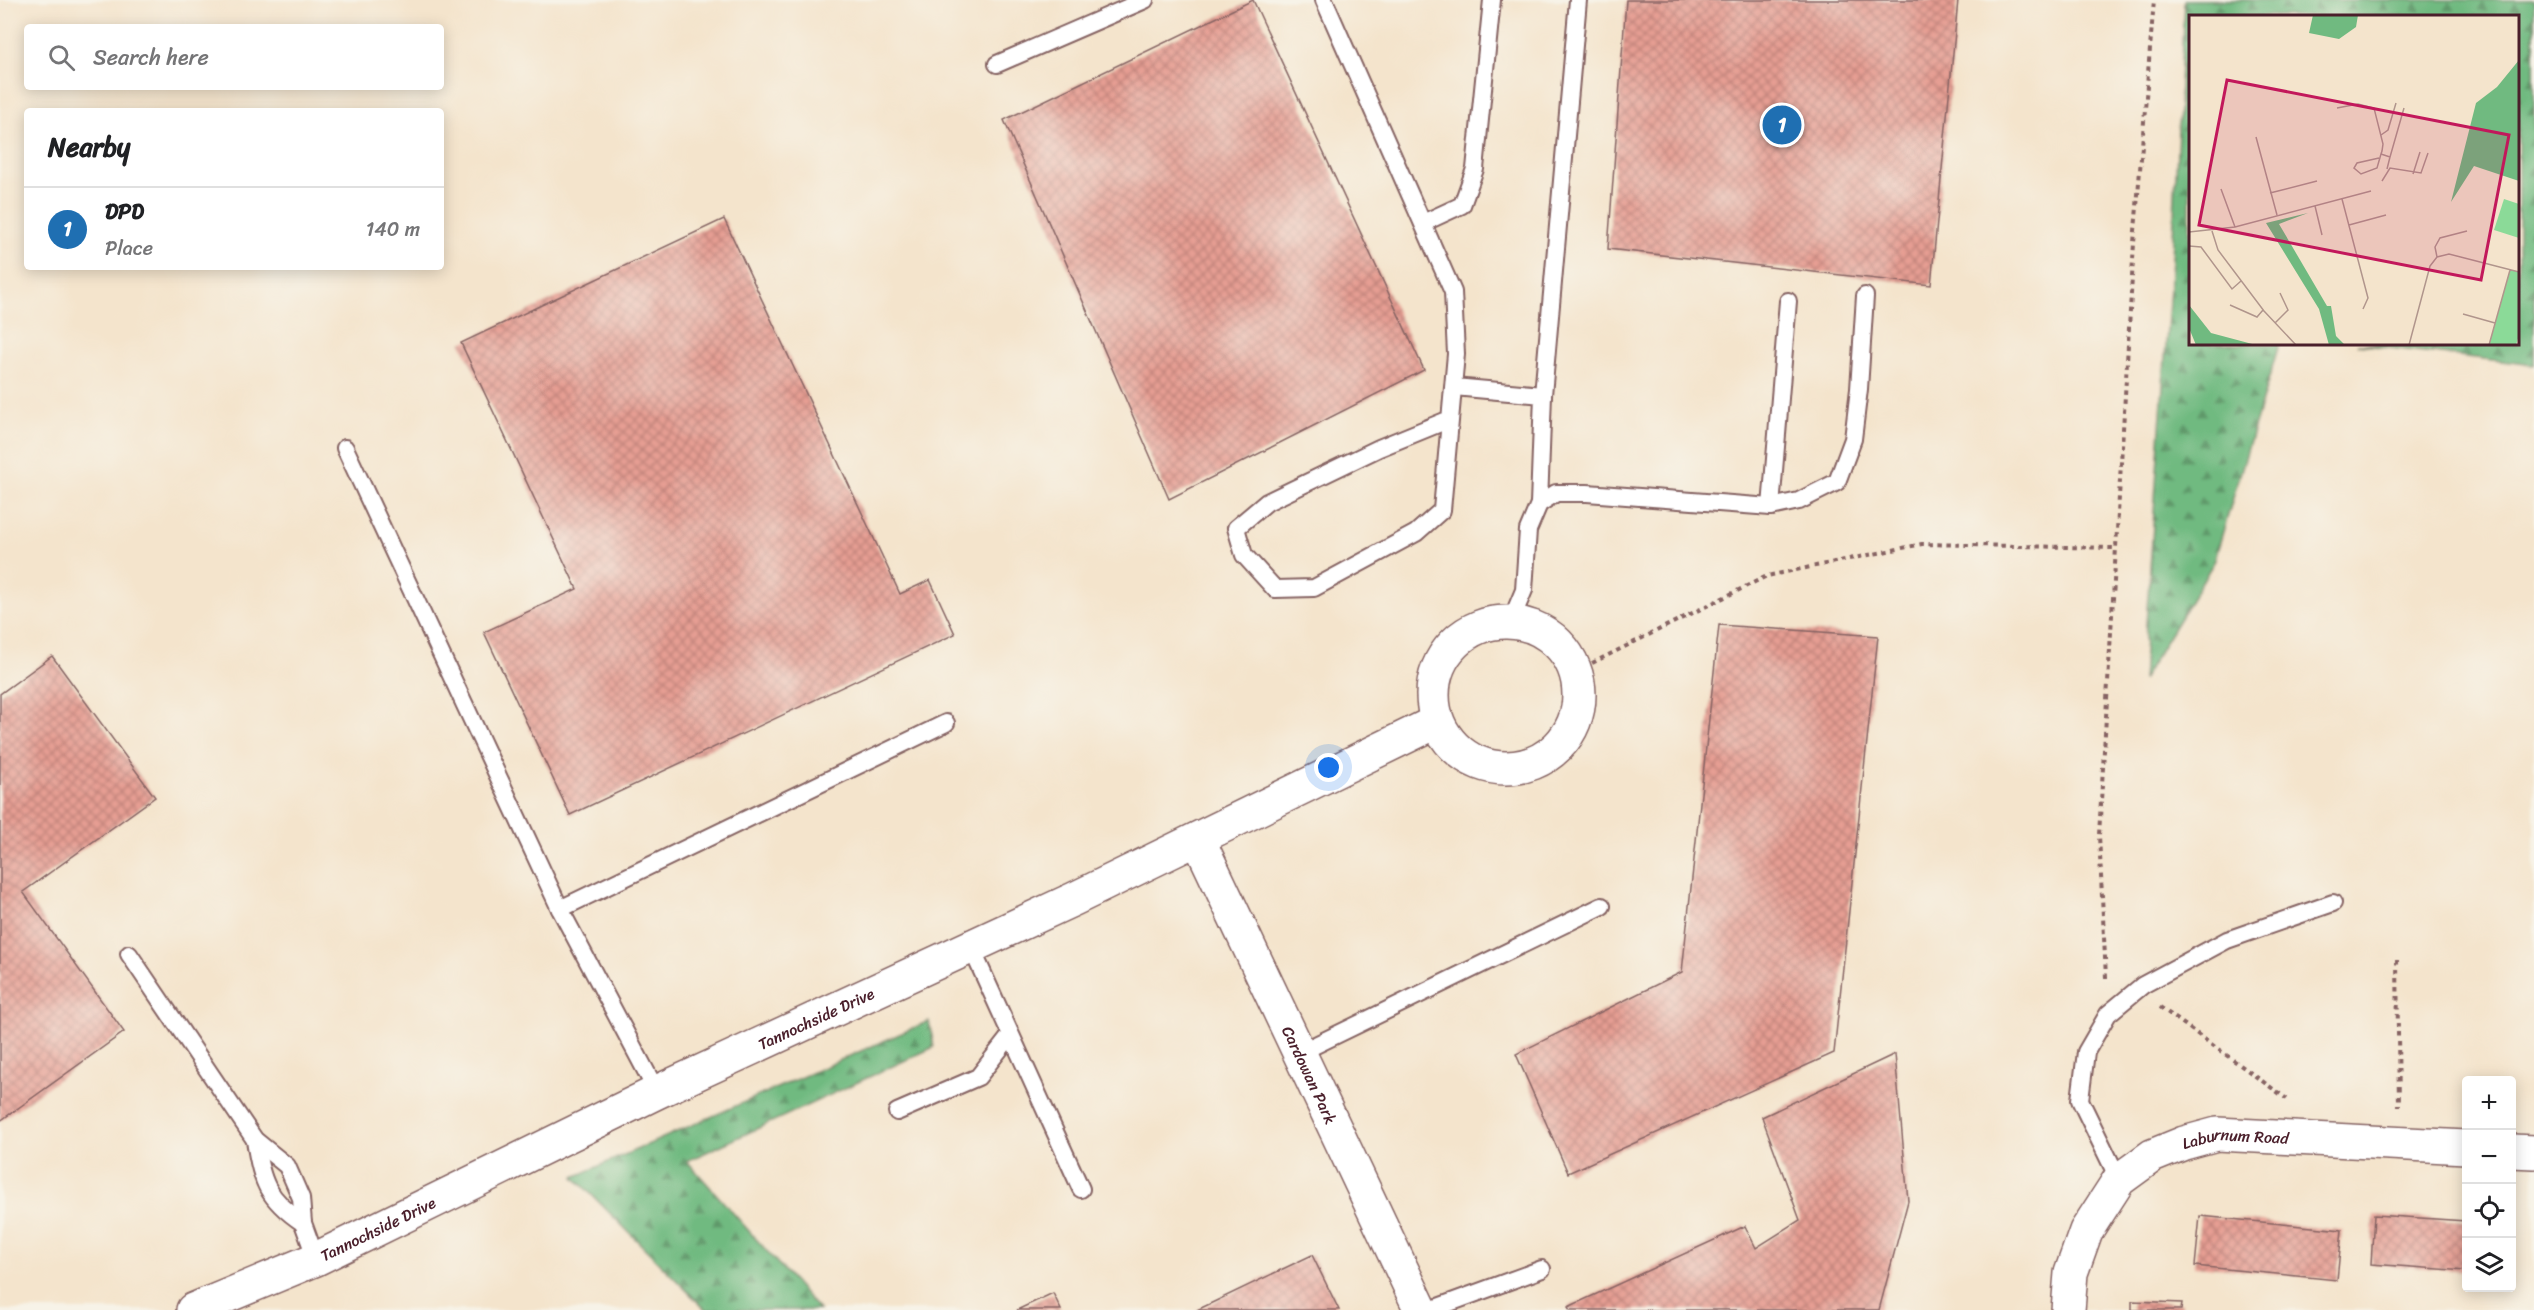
<!DOCTYPE html>
<meta charset="utf-8">
<style>
:root{--surface:#fff;--page:#f6f6f6;--text:#202124;--muted:#757577;--line:#e0e0e0;--accent:#1f6fb2}
body{margin:0;font-family:Sriracha,sans-serif;background:var(--page);color:var(--text)}
.controls{position:absolute;right:18px;bottom:18px;display:grid;overflow:hidden;border-radius:6px;box-shadow:0 3px 15px #0003}
.controls button{width:54px;height:54px;display:grid;place-items:center;padding:0;border:0;border-bottom:2px solid var(--line);background:var(--surface);color:var(--text);font:30px sans-serif}
.you{position:absolute;left:1329px;top:768px;width:21px;height:21px;margin:-15px;border:4px solid #fff;border-radius:50%;background:#1a73e8;box-shadow:0 0 0 9px #1a73e833}
.badge{display:grid;place-items:center;width:39px;height:39px;border-radius:50%;background:var(--accent);color:#fff;font-size:20px;font-weight:700}
.pin{position:absolute;translate:-50% -50%;border:3px solid #fff;box-shadow:0 2px 6px #0006}
.list{margin:0;padding:0;list-style:none}
h2{display:flex;justify-content:space-between;align-items:center;height:78px;margin:0;padding:0 24px;font-size:26px}
h2 small{font-size:20px;font-weight:400;color:var(--muted)}
.list li{display:grid;grid-template-columns:39px 1fr auto;gap:18px;align-items:center;box-sizing:border-box;height:84px;padding:0 24px;border-top:2px solid var(--line)}
.list b{display:block;font-size:22px;white-space:nowrap}
.list p{margin:0;font-size:20px;white-space:nowrap;color:var(--muted)}
.list em{font-size:20px;font-style:normal;color:var(--muted)}
.icon{flex:none;width:33px;height:33px;fill:none;stroke:currentColor;stroke-width:2;stroke-linecap:round;stroke-linejoin:round}
.map{position:relative;flex:none;width:2534px;height:1310px;overflow:hidden}
.search{position:absolute;background:var(--surface);box-shadow:0 3px 15px #0003;left:24px;top:24px;width:420px;height:66px;display:flex;align-items:center;gap:15px;box-sizing:border-box;padding:0 21px;border-radius:6px;color:var(--muted);font-size:22px}
.panel{position:absolute;background:var(--surface);box-shadow:0 3px 15px #0003;left:24px;top:108px;width:420px;height:162px;border-radius:6px}
.map>svg:first-child{display:block}
.forest{fill:url(#forest-firs);stroke:#5d6c56;stroke-width:1.5}
.building{fill:url(#building-cross-hatch)}
.lines{fill:none;stroke-linecap:round;stroke-linejoin:round}
.service-casing{stroke:#866463;stroke-width:20}
.minor-casing{stroke:#866463;stroke-width:36}
.tertiary-casing{stroke:#866463;stroke-width:36}
.path{stroke:#866463;stroke-width:4;stroke-dasharray:4.5 4.5;stroke-linecap:butt}
.service{stroke:#fff;stroke-width:16}
.minor{stroke:#fff;stroke-width:33}
.tertiary{stroke:#fff;stroke-width:33}
.labels{text-anchor:middle;dominant-baseline:central;stroke-width:6;stroke-linejoin:round;paint-order:stroke}
.street-label{font-size:16px;fill:#4a1f2b;stroke:#f7f3e8}
.inset-road{fill:none;stroke:#b0958c;stroke-width:1.5}
.view{fill:#c2185b;fill-opacity:0.15;stroke:#c2185b;stroke-width:3}
.inset-edge{fill:none;stroke:#4a1f2b;stroke-width:3}
</style>
<div class="map">
<svg width="2534" height="1310" viewBox="0 0 2534 1310">
<defs>
<pattern id="forest-firs" width="22" height="20" patternUnits="userSpaceOnUse" patternTransform="scale(1.5)"><rect width="22" height="20" fill="#70ba80"/><path d="M5 1l3.5 6h-7zM16 11l3.5 6h-7z" fill="#5e9769"/></pattern>
<pattern id="building-cross-hatch" width="8" height="8" patternUnits="userSpaceOnUse" patternTransform="scale(1.5)"><rect width="8" height="8" fill="#e69e93"/><path d="M0 0l8 8M0 8l8-8" fill="none" stroke="#bc8078"/></pattern>
</defs>
<rect width="100%" height="100%" fill="#f7f3e8"/>
<filter id="ink" filterUnits="userSpaceOnUse"><feTurbulence type="fractalNoise" baseFrequency=".0167" numOctaves="2"/><feDisplacementMap in="SourceGraphic" scale="12" xChannelSelector="R" yChannelSelector="G"/><feConvolveMatrix kernelMatrix="1 2 1 2 8 2 1 2 1" color-interpolation-filters="sRGB"/></filter>
<filter id="wash" filterUnits="userSpaceOnUse"><feTurbulence type="fractalNoise" baseFrequency=".008" numOctaves="4" result="noise"/><feDisplacementMap in="SourceGraphic" scale="24" xChannelSelector="R" yChannelSelector="G"/><feGaussianBlur stdDeviation="1.35" result="paint"/><feColorMatrix in="noise" values="0 0 0 0 0 0 0 0 0 0 0 0 0 0 0 0 0 1.4 0 .05"/><feComposite in="paint" operator="in"/></filter>
<g filter="url(#wash)">
<rect width="100%" height="100%" fill="#f4e4cc"/>
<!-- forest -->
<g class="forest">
<path d="M 2184,0 L 2534,0 L 2534,365 L 2357,344 L 2518,344 L 2518,16 L 2190,16 L 2190,344 L 2279,344 L 2214,562 L 2142,680 L 2172,260 Z"/>
<path d="M 929,1021 L 934,1047 L 687,1161 L 819,1310 L 706,1310 L 574,1177 Z"/>
</g>
<g id="blocks">
<!-- building -->
<g class="building">
<path d="M 1253,0 L 1424,370 L 1169,499 L 1004,120 Z"/>
<path d="M 1626,0 L 1958,0 L 1931,285 L 1608,249 Z"/>
<path d="M 724,219 L 900,594 L 930,580 L 955,634 L 570,815 L 484,632 L 577,589 L 461,343 Z"/>
<path d="M 1719,625 L 1878,636 L 1834,1053 L 1568,1173 L 1516,1054 L 1682,972 Z"/>
<path d="M 52,656 L 155,797 L 23,892 L 124,1032 L 0,1121 L 0,694 Z"/>
<path d="M 1895,1054 L 1908,1201 L 1879,1310 L 1570,1310 L 1568,1307 L 1745,1226 L 1756,1248 L 1800,1220 L 1762,1117 Z"/>
<path d="M 2374,1215 L 2466,1221 L 2466,1271 L 2371,1264 Z"/>
<path d="M 2200,1216 L 2342,1230 L 2337,1280 L 2195,1266 Z"/>
<path d="M 1312,1255 L 1339,1310 L 1197,1310 Z"/>
<path d="M 1053,1293 L 1061,1310 L 1017,1310 Z"/>
<path d="M 2132,1301 L 2182,1303 L 2181,1310 L 2132,1310 Z"/>
</g>
</g>
</g>
<g filter="url(#ink)">
<use href="#blocks" fill-opacity="0" stroke="#866463" stroke-width="1.5"/>
<g class="lines">
<defs>
<g id="service">
<path d="M 1324,0 L 1453,292 L 1456,354 L 1442,510 L 1416,533 L 1314,588 L 1275,589 L 1244,555 L 1236,528 L 1267,502 L 1379,448 L 1450,419"/>
<path d="M 997,64 L 1145,0"/>
<path d="M 1423,223 L 1462,205 L 1475,169 L 1492,0"/>
<path d="M 1454,387 L 1543,395 L 1539,504"/>
<path d="M 1543,395 L 1578,0"/>
<path d="M 345,448 L 560,909 L 657,1092"/>
<path d="M 1771,507 L 1788,301"/>
<path d="M 1511,621 L 1524,590 L 1528,530 L 1539,504 L 1556,493 L 1587,493 L 1771,507 L 1799,501 L 1837,482 L 1853,439 L 1859,389 L 1865,296"/>
<path d="M 560,909 L 946,723"/>
<path d="M 971,947 L 1081,1189"/>
<path d="M 129,954 L 255,1140 L 287,1166 L 301,1198 L 303,1223 L 316,1259"/>
<path d="M 1299,1053 L 1602,906"/>
<path d="M 897,1112 L 978,1077 L 1010,1036"/>
<path d="M 255,1140 C 261,1181 267,1199 303,1223"/>
<path d="M 2119,1180 L 2080,1100 L 2086,1052 L 2108,1014 L 2143,985 L 2227,940 L 2333,903"/>
<path d="M 1430,1310 L 1542,1269"/>
</g>
<g id="minor">
<circle cx="1506" cy="695" r="73"/>
<path id="s1" d="M 1198,839 L 1421,1310"/>
<path id="s2" d="M 193,1310 L 316,1259 L 657,1092 L 1074,899 L 1436,722"/>
</g>
<g id="tertiary">
<path d="M 2512,1151 L 2534,1152"/>
<path id="s3" d="M 2068,1310 L 2071,1273 L 2086,1231 L 2119,1180 L 2152,1156 L 2184,1143 L 2217,1134 L 2466,1147"/>
</g>
</defs>
<!-- service casing -->
<use href="#service" class="service-casing"/>
<!-- minor casing -->
<use href="#minor" class="minor-casing"/>
<!-- tertiary casing -->
<use href="#tertiary" class="tertiary-casing"/>
<!-- path -->
<g class="path">
<path d="M 1576,671 L 1767,576 L 1922,544 L 2114,548"/>
<path d="M 2397,960 L 2399,1106"/>
<path d="M 2106,978 L 2099,835 L 2134,243 L 2154,0"/>
<path d="M 2160,1007 L 2287,1099"/>
</g>
<!-- service -->
<use href="#service" class="service"/>
<!-- minor -->
<use href="#minor" class="minor"/>
<!-- tertiary -->
<use href="#tertiary" class="tertiary"/>
</g>
</g>
<g class="labels">
<!-- street labels -->
<g class="street-label">
<text stroke="none"><textPath href="#s2" startOffset="688">Tannochside Drive</textPath></text>
<text stroke="none"><textPath href="#s1" startOffset="261">Cardowan Park</textPath></text>
<text stroke="none"><textPath href="#s3" startOffset="270">Laburnum Road</textPath></text>
<text stroke="none"><textPath href="#s2" startOffset="202">Tannochside Drive</textPath></text>
</g>
</g>
<!-- overview -->
<g transform="translate(2189 15)">
<rect width="330" height="330" fill="#f4e4cc"/>
<path d="M 321,255 L 330,257 L 330,320 L 327,330 L 300,330 Z" fill="#8bda98"/>
<path d="M 124,0 L 169,0 L 167,12 L 150,24 L 120,18 ZM 330,45 L 330,166 L 285,151 L 262,187 L 287,88 L 308,72 ZM 119,198 L 90,209 L 138,291 L 142,291 L 147,321 L 156,330 L 140,330 L 130,294 L 77,208 ZM 0,290 L 22,318 L 67,330 L 7,330 L 0,313 Z" fill="#70ba80"/>
<path d="M 315,184 L 330,189 L 330,223 L 305,215 Z" fill="#8bda98"/>
<path class="inset-road" d="M 148,93 L 169,89 L 185,93 L 194,129 L 193,136 L 192,139 L 188,153 L 172,159 L 165,153 L 168,148 L 190,143M 192,120 L 199,115 L 207,88M 67,122 L 88,200M 192,139 L 201,142 L 198,154M 201,142 L 215,93M 224,159 L 231,137M 193,166 L 201,153 L 232,158 L 239,138M 32,174 L 46,212M 81,178 L 128,166M 153,184 L 179,283 L 174,294M 126,191 L 133,220M 160,210 L 197,200M 23,216 L 29,235 L 75,296 L 107,330M 0,217 L 46,212 L 182,176M 0,231 L 12,232 L 43,274 L 52,266M 248,242 L 246,232 L 251,223 L 278,216M 41,290 L 68,302 L 74,295M 274,299 L 306,308M 86,308 L 99,295 L 91,278M 220,330 L 241,251 L 248,242 L 260,239 L 330,257M 300,330 L 321,255"/>
<path class="view" d="M 38,65 L 320,120 L 292,265 L 10,210 Z"/>
<rect width="330" height="330" class="inset-edge"/>
</g>
</svg>
<div class="controls">
<button>+</button>
<button>−</button>
<button><svg class="icon" aria-label="locate" viewBox="0 0 24 24"><circle cx="12" cy="12" r="6"/><path d="M12 2v4M12 18v4M2 12h4M18 12h4"/></svg></button>
<button><svg class="icon" aria-label="layers" viewBox="0 0 24 24"><path d="M12 4l9 5-9 5-9-5zM3 14l9 5 9-5"/></svg></button>
</div>
<div class="you"></div>
<div class="pin badge" style="left:1782px;top:125px">1</div>
<div class="search"><svg class="icon" aria-label="search" viewBox="0 0 24 24"><circle cx="10" cy="10" r="6"/><path d="M15 15l6 6"/></svg>Search here</div>
<section class="panel">
<h2>Nearby<small></small></h2>
<ul class="list">
<li><span class="badge">1</span><div><b>DPD</b><p>Place</p></div><em>140 m</em></li>
</ul>
</section>
</div>
